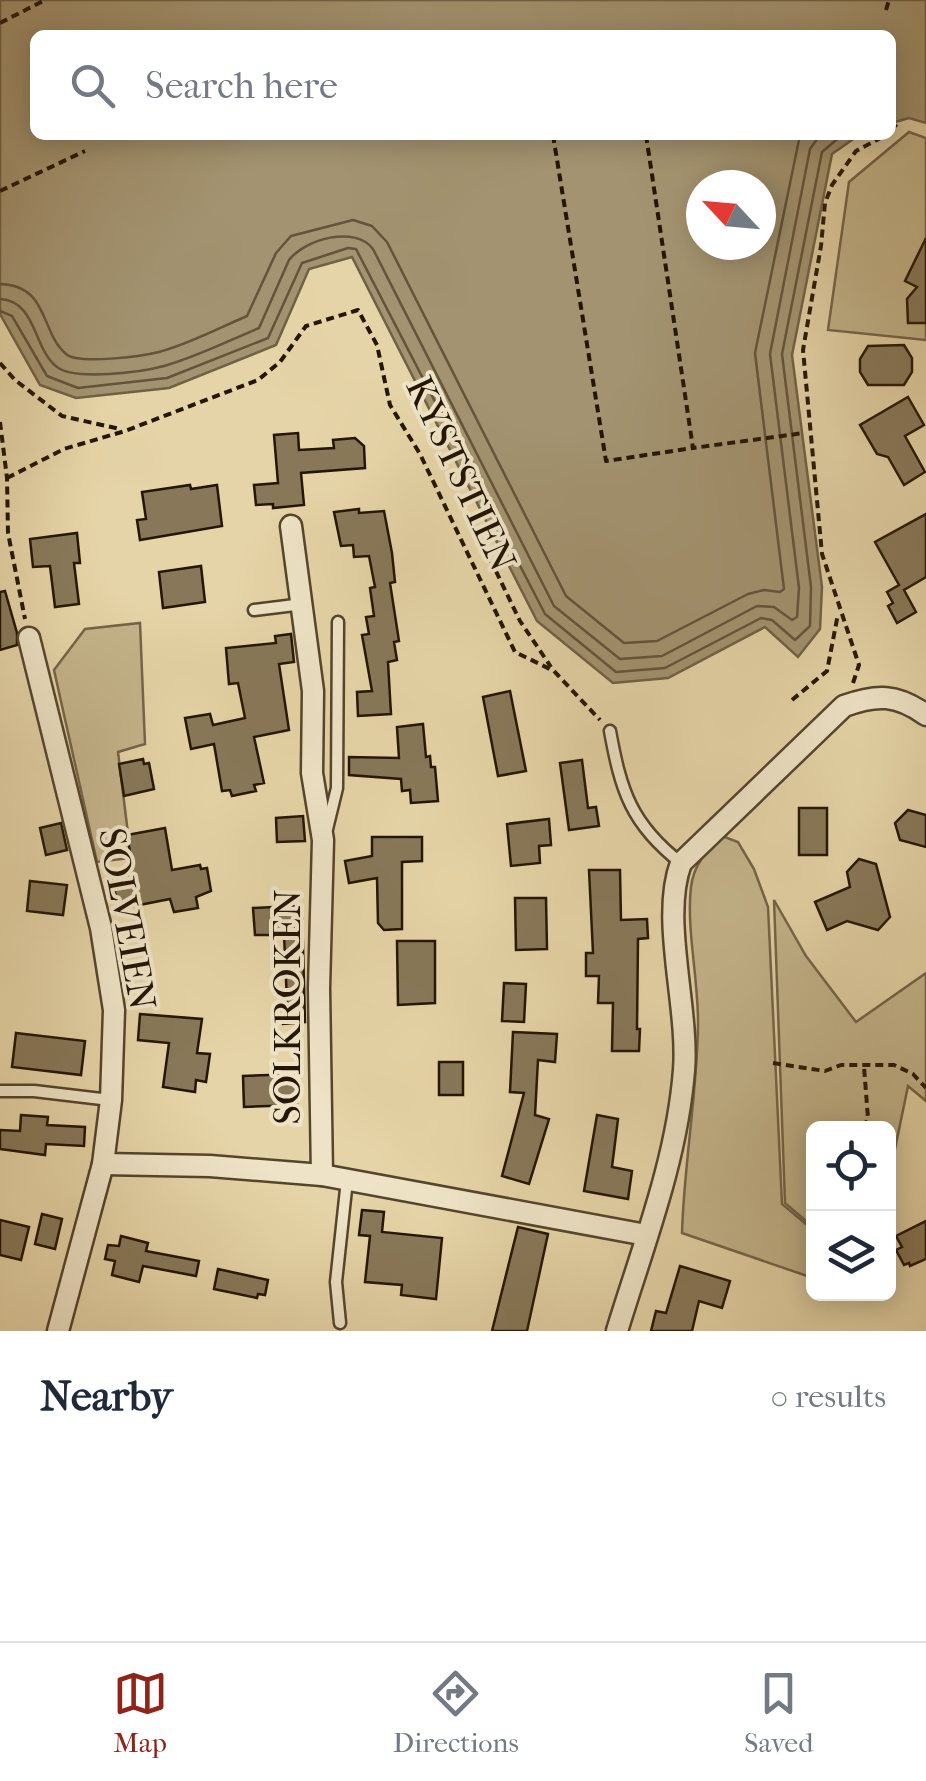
<!DOCTYPE html>
<style>
:root{--surface:#fff;--page:#f2f2f3;--text:#1f2937;--muted:#747a83;--line:#e0e1e3;--accent:#8f2418}
body{margin:0;font-family:"IM FELL French Canon",serif;background:var(--page);color:var(--text)}
.controls{position:absolute;right:30px;bottom:30px;display:grid;overflow:hidden;border-radius:15px;box-shadow:0 5px 25px #0003}
.controls button{width:90px;height:90px;display:grid;place-items:center;padding:0;border:0;border-bottom:2px solid var(--line);background:var(--surface);color:var(--text);font:50px sans-serif}
.compass{position:absolute;left:686px;top:170px;width:90px;height:90px;border-radius:50%;background:var(--surface);box-shadow:0 5px 25px #0003;rotate:296deg}
.list{margin:0;padding:0;list-style:none}
h2{display:flex;justify-content:space-between;align-items:center;height:130px;margin:0;padding:0 40px;font-size:42px}
h2 small{font-size:32px;font-weight:400;color:var(--muted)}
.icon{flex:none;width:55px;height:55px;fill:none;stroke:currentColor;stroke-width:2;stroke-linecap:round;stroke-linejoin:round}
.map{position:relative;flex:none;width:926px;height:1331px;overflow:hidden}
.search{position:absolute;background:var(--surface);box-shadow:0 5px 25px #0003;left:30px;right:30px;top:30px;height:110px;display:flex;align-items:center;gap:25px;box-sizing:border-box;padding:0 35px;border-radius:15px;color:var(--muted);font-size:38px}
.sheet{height:310px;background:var(--surface)}
nav{display:flex;justify-content:space-around;align-items:center;box-sizing:border-box;height:140px;border-top:2px solid var(--line);background:var(--surface);font-size:28px;color:var(--muted)}
nav a{display:grid;justify-items:center;gap:5px}
nav .on{color:var(--accent)}
.map>svg:first-child{display:block}
.green{fill:#c4b48b;stroke:#746448;stroke-width:2.5}
.water{fill:#a39370;stroke:#706145;stroke-width:2.5;fill-rule:evenodd}
.lines{fill:none;stroke-linecap:round;stroke-linejoin:round}
.shore{stroke:#64543a;stroke-width:2.5}
.building{fill:#887859;stroke:#241504;stroke-width:2.5}
.lane-casing{stroke:#54452d;stroke-width:15}
.street-casing{stroke:#54452d;stroke-width:25}
.path{stroke:#241504;stroke-width:4;stroke-dasharray:8 5;stroke-linecap:butt}
.lane{stroke:#eee3c6;stroke-width:10}
.street{stroke:#eee3c6;stroke-width:20}
.labels{text-anchor:middle;dominant-baseline:central;stroke-width:8;stroke-linejoin:round;paint-order:stroke}
.street-label{font-size:38px;fill:#241504;stroke:#eee3c6}
</style>
<div class="map">
<svg width="926" height="1331" viewBox="0 0 926 1331">
<rect width="100%" height="100%" fill="#e5d4a7"/>
<filter id="stains"><feTurbulence type="fractalNoise" baseFrequency=".002" numOctaves="4"/><feColorMatrix values="0 0 0 0 .2 0 0 0 0 .09 0 0 0 0 .02 0 0 0 .5 -.17"/></filter>
<radialGradient id="worn" r=".72"><stop offset=".6" stop-color="#630" stop-opacity="0"/><stop offset="1" stop-color="#630" stop-opacity=".3"/></radialGradient>
<!-- green -->
<g class="green">
<path d="M 909,132 L 926,138 L 926,340 L 828,330 L 849,182 Z"/>
<path d="M 140,623 L 145,744 L 118,752 L 131,858 L 97,862 L 54,670 L 85,629 Z"/>
<path d="M 722,836 L 738,842 L 754,869 L 768,907 L 782,1204 L 813,1230 L 813,1278 L 682,1233 C 684,1164 697,1095 698,1026 C 699,983 686,928 691,887 C 693,867 707,848 722,836 Z"/>
<path d="M 774,900 L 806,956 L 856,1022 L 926,973 L 926,1101 L 908,1086 L 889,1178 L 888,1128 L 814,1128 L 813,1227 L 785,1203 Z"/>
</g>
<!-- water -->
<path class="water" d="M 0,0 L 926,0 L 926,123 L 909,118 L 891,123 L 891,35 L 35,35 L 35,135 L 859,135 L 832,154 L 792,355 L 822,587 L 820,629 L 798,657 L 765,627 L 668,678 L 613,683 L 537,621 L 352,257 L 309,269 L 276,345 L 169,388 L 76,398 L 40,385 L 0,314 ZM 701,185 L 761,185 L 761,245 L 701,245 Z"/>
<g class="lines">
<!-- shore -->
<g class="shore">
<path d="M 0,284 C 49,285 40,332 66,354 C 78,365 143,356 159,352 C 189,344 219,328 247,316 L 276,253 L 291,236 L 353,220 L 372,226 L 387,242 L 566,596 L 624,643 L 657,641 L 748,594 L 764,590 L 780,592 L 784,589 L 755,353 L 800,135"/>
<path d="M 0,299 C 37,301 33,349 57,367 C 75,381 142,372 164,366 C 196,357 228,341 259,328 L 289,260 C 305,239 355,225 373,249 L 554,606 L 620,659 L 662,656 L 757,606 L 774,607 L 792,620 L 797,617 L 799,588 L 770,354 L 810,149 L 820,135"/>
<path d="M 0,311 L 12,316 L 47,376 L 78,388 L 167,378 L 268,338 L 302,263 L 348,248 L 356,249 L 545,614 L 616,672 L 665,668 L 761,618 L 772,620 L 795,640 L 810,626 L 811,587 L 782,354 L 822,152 L 842,135"/>
</g>
</g>
<!-- building -->
<g class="building">
<path d="M 926,238 L 926,323 L 908,323 L 907,299 L 917,287 L 905,281 Z"/>
<path d="M 904,345 L 912,358 L 912,372 L 904,385 L 868,385 L 860,372 L 860,359 L 868,346 Z"/>
<path d="M 908,397 L 924,425 L 905,436 L 925,472 L 904,485 L 888,457 L 877,454 L 860,425 Z"/>
<path d="M 298,433 L 299,450 L 334,448 L 333,440 L 355,438 L 364,446 L 365,468 L 301,473 L 304,505 L 273,508 L 273,504 L 256,505 L 254,485 L 278,483 L 274,435 Z"/>
<path d="M 190,485 L 191,489 L 217,485 L 222,526 L 140,540 L 137,520 L 146,519 L 142,492 Z"/>
<path d="M 359,509 L 359,513 L 384,511 L 392,553 L 395,582 L 390,583 L 399,641 L 394,642 L 397,660 L 388,662 L 391,714 L 358,716 L 357,692 L 372,691 L 362,635 L 369,634 L 366,617 L 374,616 L 370,588 L 375,587 L 369,556 L 354,557 L 353,545 L 341,546 L 334,512 Z"/>
<path d="M 926,514 L 926,577 L 904,590 L 916,612 L 897,623 L 888,606 L 893,603 L 887,592 L 899,585 L 875,542 Z"/>
<path d="M 77,533 L 80,563 L 74,563 L 79,604 L 55,607 L 50,566 L 33,567 L 30,539 Z"/>
<path d="M 201,566 L 205,602 L 163,608 L 159,572 Z"/>
<path d="M 5,591 L 17,633 L 17,645 L 0,650 L 0,592 Z"/>
<path d="M 291,634 L 294,662 L 279,664 L 289,730 L 254,737 L 264,783 L 254,785 L 256,791 L 232,796 L 230,790 L 222,791 L 214,744 L 191,749 L 185,718 L 210,714 L 213,725 L 245,718 L 238,683 L 229,684 L 226,648 L 276,643 L 275,636 Z"/>
<path d="M 510,691 L 526,771 L 498,776 L 483,697 Z"/>
<path d="M 423,724 L 426,757 L 430,756 L 431,767 L 435,767 L 438,801 L 411,803 L 410,790 L 402,791 L 401,779 L 349,775 L 349,757 L 399,758 L 397,727 Z"/>
<path d="M 143,759 L 144,764 L 149,763 L 154,789 L 124,796 L 119,764 Z"/>
<path d="M 582,760 L 588,808 L 596,807 L 599,826 L 569,830 L 560,763 Z"/>
<rect x="799" y="808" width="28" height="47"/>
<path d="M 908,810 L 926,815 L 926,847 L 900,840 L 895,823 Z"/>
<path d="M 303,816 L 305,841 L 277,842 L 276,818 Z"/>
<path d="M 549,819 L 551,845 L 539,846 L 540,863 L 511,866 L 507,824 Z"/>
<path d="M 61,823 L 67,850 L 46,855 L 40,828 Z"/>
<path d="M 165,828 L 172,870 L 200,865 L 201,869 L 207,868 L 211,891 L 196,897 L 198,908 L 174,912 L 170,899 L 119,909 L 110,872 L 133,868 L 127,835 Z"/>
<path d="M 372,837 L 422,837 L 422,861 L 402,862 L 402,929 L 384,930 L 378,923 L 377,878 L 349,883 L 345,861 L 372,856 Z"/>
<path d="M 859,859 L 876,864 L 890,917 L 878,930 L 847,921 L 827,930 L 815,902 L 850,887 L 847,872 Z"/>
<path d="M 589,870 L 620,870 L 621,920 L 647,919 L 648,938 L 638,939 L 637,1029 L 640,1029 L 639,1051 L 612,1051 L 613,1003 L 598,1003 L 599,976 L 586,976 L 586,953 L 593,953 Z"/>
<path d="M 30,881 L 67,885 L 63,915 L 27,911 Z"/>
<path d="M 515,898 L 546,898 L 547,949 L 516,950 Z"/>
<path d="M 294,906 L 302,908 L 305,1022 L 283,1024 L 281,1002 L 287,1002 L 284,935 L 255,935 L 253,908 Z"/>
<path d="M 397,941 L 435,941 L 435,1003 L 398,1005 Z"/>
<path d="M 504,983 L 526,984 L 524,1022 L 502,1021 Z"/>
<path d="M 140,1014 L 202,1019 L 197,1053 L 210,1054 L 206,1082 L 196,1080 L 195,1092 L 163,1087 L 169,1043 L 138,1040 Z"/>
<path d="M 513,1032 L 557,1034 L 555,1062 L 538,1060 L 535,1115 L 549,1119 L 529,1184 L 502,1176 L 524,1093 L 510,1092 Z"/>
<path d="M 16,1033 L 85,1041 L 81,1075 L 12,1067 Z"/>
<rect x="439" y="1062" width="24" height="33"/>
<path d="M 296,1074 L 297,1105 L 244,1107 L 243,1076 Z"/>
<path d="M 21,1115 L 48,1117 L 47,1125 L 85,1127 L 84,1146 L 46,1144 L 45,1155 L 0,1149 L 0,1130 L 20,1131 Z"/>
<path d="M 597,1115 L 618,1119 L 612,1167 L 632,1171 L 628,1199 L 584,1191 Z"/>
<path d="M 362,1210 L 384,1212 L 382,1232 L 442,1238 L 436,1299 L 401,1295 L 402,1285 L 365,1282 L 370,1236 L 359,1235 Z"/>
<path d="M 42,1214 L 62,1219 L 55,1249 L 35,1244 Z"/>
<path d="M 0,1220 L 29,1227 L 21,1260 L 0,1255 Z"/>
<path d="M 926,1221 L 926,1259 L 910,1266 L 909,1263 L 904,1265 L 896,1250 L 902,1247 L 896,1236 Z"/>
<path d="M 518,1227 L 548,1234 L 527,1331 L 492,1331 Z"/>
<path d="M 121,1236 L 148,1243 L 146,1251 L 199,1261 L 196,1276 L 143,1266 L 139,1282 L 112,1275 L 115,1261 L 105,1259 L 108,1245 L 119,1246 Z"/>
<path d="M 680,1266 L 730,1281 L 722,1308 L 699,1301 L 692,1331 L 651,1331 L 656,1311 L 666,1313 Z"/>
<path d="M 218,1269 L 268,1280 L 265,1295 L 258,1294 L 257,1298 L 214,1289 Z"/>
</g>
<g class="lines">
<defs>
<g id="lane">
<path d="M 254,610 L 303,604"/>
<path d="M 610,731 C 621,791 631,824 681,863"/>
<path d="M 327,829 L 337,788 L 338,622"/>
<path d="M 0,1091 L 34,1091 L 110,1100"/>
<path d="M 340,1323 L 336,1282 L 347,1180"/>
</g>
<g id="street">
<path d="M 291,526 L 313,691 L 312,773 L 323,840 L 319,988 L 322,1175"/>
<path d="M 29,638 L 101,928 L 114,1010 L 111,1100 L 103,1164 L 58,1331"/>
<path d="M 103,1164 L 210,1166 L 322,1175 L 646,1235"/>
<path d="M 617,1331 C 643,1246 677,1160 684,1070 C 689,1007 660,919 681,863 L 844,706 C 877,694 897,694 926,715"/>
</g>
</defs>
<!-- lane casing -->
<use href="#lane" class="lane-casing"/>
<!-- street casing -->
<use href="#street" class="street-casing"/>
<!-- path -->
<g class="path">
<path d="M 886,10 L 889,0"/>
<path d="M 0,23 L 45,0"/>
<path d="M 891,130 L 899,122"/>
<path d="M 553,135 L 606,461 L 693,448"/>
<path d="M 646,135 L 693,448 L 804,433"/>
<path d="M 0,191 L 85,151"/>
<path d="M 0,363 L 15,380 L 62,416 L 120,429"/>
<path d="M 0,422 L 7,478 L 8,533 L 25,619"/>
<path d="M 7,478 L 64,449 L 125,431 L 258,380 L 280,362 L 306,326 L 358,310 L 377,345 L 390,405 L 420,454 L 515,652 L 554,671 L 600,720"/>
<path d="M 462,501 L 520,621 L 551,667"/>
<path d="M 853,683 L 859,665 L 822,554 L 803,350 L 821,246 L 825,203 L 832,185 L 856,151 L 886,135"/>
<path d="M 792,700 L 827,671 L 838,614"/>
<path d="M 773,1063 L 825,1071 L 841,1065 L 894,1065 L 913,1074 L 926,1088"/>
<path d="M 864,1128 L 868,1118 L 864,1067"/>
</g>
<!-- lane -->
<use href="#lane" class="lane"/>
<!-- street -->
<use href="#street" class="street"/>
</g>
<g class="labels">
<!-- street labels -->
<g class="street-label">
<text transform="translate(461 474) rotate(65)">KYSTSTIEN</text>
<text transform="translate(127 919) rotate(80)">SOLVEIEN</text>
<text transform="translate(287 1007) rotate(-90)">SOLKROKEN</text>
</g>
</g>
<rect width="100%" height="100%" filter="url(#stains)"/>
<rect width="100%" height="100%" fill="url(#worn)"/>
</svg>
<div class="controls">
<button><svg class="icon" aria-label="locate" viewBox="0 0 24 24"><circle cx="12" cy="12" r="6"/><path d="M12 2v4M12 18v4M2 12h4M18 12h4"/></svg></button>
<button><svg class="icon" aria-label="layers" viewBox="0 0 24 24"><path d="M12 4l9 5-9 5-9-5zM3 14l9 5 9-5"/></svg></button>
</div>
<svg class="compass" viewBox="-18 -18 36 36"><path d="M0-13l5 13h-10z" fill="#e53935"/><path d="M0 13l5-13h-10z" fill="#747a83"/></svg>
<div class="search"><svg class="icon" aria-label="search" viewBox="0 0 24 24"><circle cx="10" cy="10" r="6"/><path d="M15 15l6 6"/></svg>Search here</div>
</div>
<section class="sheet">
<h2>Nearby<small>0 results</small></h2>
<ul class="list">
</ul>
</section>
<nav>
<a class="on"><svg class="icon" aria-label="map" viewBox="0 0 24 24"><path d="M3 6l6-2 6 2 6-2v14l-6 2-6-2-6 2zM9 4v14M15 6v14"/></svg>Map</a>
<a><svg class="icon" aria-label="directions" viewBox="0 0 24 24"><path d="M12 3l9 9-9 9-9-9zM9 14v-3h6M13 9l2 2-2 2"/></svg>Directions</a>
<a><svg class="icon" aria-label="saved" viewBox="0 0 24 24"><path d="M7 4h10v16l-5-4-5 4z"/></svg>Saved</a>
</nav>
